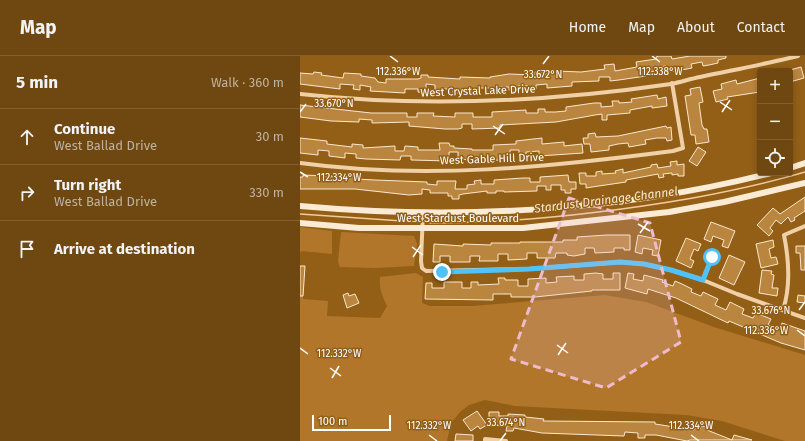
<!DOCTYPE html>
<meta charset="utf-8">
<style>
:root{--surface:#6e4711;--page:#734e1a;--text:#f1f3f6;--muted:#bfb29f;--line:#805f31}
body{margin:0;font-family:"Fira Sans",sans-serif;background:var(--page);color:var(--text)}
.controls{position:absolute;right:12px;top:12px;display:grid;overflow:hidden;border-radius:4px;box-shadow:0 2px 6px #0003}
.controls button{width:36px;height:36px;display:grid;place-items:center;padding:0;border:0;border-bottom:1px solid var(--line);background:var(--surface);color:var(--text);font:20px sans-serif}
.scale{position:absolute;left:12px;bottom:10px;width:79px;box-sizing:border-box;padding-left:4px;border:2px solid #fff;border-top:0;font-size:11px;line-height:14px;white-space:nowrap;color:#fff;-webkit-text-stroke:3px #935f17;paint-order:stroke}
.stop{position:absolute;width:12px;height:12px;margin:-9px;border:3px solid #4fc3f7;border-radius:50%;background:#fff}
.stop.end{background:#4fc3f7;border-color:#fff;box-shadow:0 1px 4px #0008}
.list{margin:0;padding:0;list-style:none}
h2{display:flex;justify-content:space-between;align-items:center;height:52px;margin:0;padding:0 16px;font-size:17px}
h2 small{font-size:13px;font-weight:400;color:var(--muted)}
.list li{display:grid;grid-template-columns:26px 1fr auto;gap:12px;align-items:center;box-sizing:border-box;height:56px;padding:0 16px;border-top:1px solid var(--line)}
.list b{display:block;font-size:15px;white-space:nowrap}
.list p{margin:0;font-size:13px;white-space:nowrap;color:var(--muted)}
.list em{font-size:13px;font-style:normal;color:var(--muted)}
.icon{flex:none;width:22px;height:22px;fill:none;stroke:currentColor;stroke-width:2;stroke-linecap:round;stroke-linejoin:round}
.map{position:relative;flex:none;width:505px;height:385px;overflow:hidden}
header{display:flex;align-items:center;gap:24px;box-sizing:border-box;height:56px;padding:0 20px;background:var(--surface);border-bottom:1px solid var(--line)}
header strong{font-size:19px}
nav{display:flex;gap:22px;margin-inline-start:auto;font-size:14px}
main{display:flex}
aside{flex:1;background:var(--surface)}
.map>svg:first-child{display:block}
.green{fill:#b17629}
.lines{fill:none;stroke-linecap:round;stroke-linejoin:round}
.stream{stroke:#f3ca98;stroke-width:1.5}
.building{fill:#ba863f;stroke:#fce7cd}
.street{stroke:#f0d0a6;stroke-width:4}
.secondary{stroke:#fbebd4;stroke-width:6}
.route{stroke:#4fc3f7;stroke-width:5}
.marked{fill:#edbace;fill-opacity:0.2;stroke:#edbace;stroke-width:3;stroke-dasharray:8 5;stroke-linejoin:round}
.ticks{fill:none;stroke:#fff;stroke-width:1.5}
.labels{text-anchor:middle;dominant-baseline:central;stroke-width:3;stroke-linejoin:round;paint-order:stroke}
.street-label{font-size:11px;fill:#fff;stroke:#935f17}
.water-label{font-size:12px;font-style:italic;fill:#fae8d1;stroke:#935f17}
.ticks-label{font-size:10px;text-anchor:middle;fill:#fff;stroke:#935f17;stroke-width:3;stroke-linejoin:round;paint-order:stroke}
</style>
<header>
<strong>Map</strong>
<nav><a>Home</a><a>Map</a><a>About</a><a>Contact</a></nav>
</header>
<main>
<aside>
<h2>5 min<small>Walk · 360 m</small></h2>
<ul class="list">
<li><svg class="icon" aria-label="ahead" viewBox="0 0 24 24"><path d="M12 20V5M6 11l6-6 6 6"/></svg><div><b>Continue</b><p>West Ballad Drive</p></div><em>30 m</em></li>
<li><svg class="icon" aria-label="right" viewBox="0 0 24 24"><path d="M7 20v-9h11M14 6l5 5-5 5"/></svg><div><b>Turn right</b><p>West Ballad Drive</p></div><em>330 m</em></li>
<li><svg class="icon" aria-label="arrive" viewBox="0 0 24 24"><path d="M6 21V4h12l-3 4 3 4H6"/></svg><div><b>Arrive at destination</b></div></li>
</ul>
</aside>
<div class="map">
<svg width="505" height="385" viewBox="0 0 505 385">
<rect width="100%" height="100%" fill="#935f17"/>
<!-- green -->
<g class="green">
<path d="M 0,171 L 32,175 L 32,198 L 2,195 L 0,196 Z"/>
<path d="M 41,176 L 114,180 L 117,188 L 114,210 L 75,212 L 40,211 L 38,205 Z"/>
<path d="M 116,217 L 123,221 L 122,247 L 130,250 L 173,250 L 305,239 L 346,246 L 414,271 L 505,299 L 505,385 L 485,385 L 422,365 L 386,359 L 215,350 L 185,344 L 169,349 L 160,356 L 151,367 L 147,385 L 0,385 L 0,238 L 3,239 L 3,243 L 28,245 L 27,260 L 80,262 L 87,250 C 82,240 79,232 80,221 Z"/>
</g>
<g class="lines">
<!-- stream -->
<g class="stream">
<path d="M 0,158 L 117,166"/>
<path d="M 130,167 C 218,167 306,157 393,142 C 430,135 468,127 505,116"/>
</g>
</g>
<!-- building -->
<g class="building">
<path d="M 359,0 L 371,0 L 372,3 L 390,0 L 426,0 L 426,2 L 418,4 L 418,7 L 409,9 L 403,10 L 402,6 L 391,8 L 392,12 L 376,15 L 367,16 L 366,10 L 354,12 L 355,15 L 345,17 L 346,20 L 319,24 L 310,25 L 310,21 L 299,21 L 299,25 L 272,26 L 272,30 L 247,32 L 247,28 L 236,29 L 236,33 L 228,34 L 228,30 L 218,30 L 218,34 L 209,34 L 209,31 L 198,31 L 198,35 L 190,36 L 190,32 L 179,32 L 179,36 L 171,36 L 171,33 L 160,33 L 160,37 L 153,37 L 153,33 L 142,33 L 142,37 L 135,37 L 135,29 L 126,28 L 126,37 L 118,36 L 118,33 L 105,33 L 105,37 L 70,35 L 71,31 L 60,29 L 60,34 L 53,33 L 54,29 L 40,28 L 40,33 L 0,28 L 0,17 L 13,18 L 14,16 L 22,17 L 21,19 L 43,22 L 44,17 L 61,18 L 61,20 L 75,22 L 78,26 L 86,27 L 86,23 L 118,23 L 121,22 L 121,19 L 128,19 L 128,21 L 160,23 L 160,21 L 190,22 L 190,21 L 209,18 L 235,19 L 235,16 L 242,16 L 242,19 L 256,15 L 281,16 L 305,13 L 304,9 L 314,8 L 315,15 L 337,11 L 336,6 L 356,3 L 356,1 Z"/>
<path d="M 501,11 L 504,22 L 490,26 L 490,14 Z"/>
<path d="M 460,22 L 460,36 L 427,41 L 428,43 L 416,46 L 413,35 L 422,33 L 421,28 L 436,24 L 437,28 Z"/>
<path d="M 400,31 L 403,46 L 399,47 L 402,69 L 404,73 L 407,73 L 409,86 L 396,88 L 395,79 L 391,79 L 385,40 L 391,39 L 390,33 Z"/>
<path d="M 357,39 L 358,43 L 366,41 L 367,50 L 352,52 L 352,50 L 330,54 L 330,57 L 307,59 L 307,64 L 302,64 L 302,58 L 295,59 L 256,66 L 200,69 L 200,72 L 172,73 L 172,68 L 162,68 L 162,72 L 158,73 L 145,73 L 109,70 L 109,66 L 72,67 L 72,64 L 59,63 L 59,66 L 31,65 L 0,61 L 0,49 L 71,57 L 107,57 L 107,61 L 117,61 L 117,57 L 134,57 L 133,60 L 155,61 L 155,57 L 173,57 L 173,61 L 192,61 L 192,56 L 226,54 L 226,57 L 238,57 L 238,53 L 245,53 L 245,56 L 255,56 L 266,55 L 266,51 L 294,47 L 301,47 L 301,51 L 313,50 L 312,45 L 319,45 L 319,47 L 332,46 L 331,43 Z"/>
<path d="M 366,70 L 367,72 L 371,71 L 372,84 L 367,85 L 366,82 L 357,82 L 345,84 L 346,88 L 329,91 L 328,87 L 318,88 L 309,90 L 309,94 L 291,96 L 290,88 L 284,88 L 283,82 L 288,82 L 288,78 L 295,77 L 296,81 L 318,80 Z"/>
<path d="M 0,82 L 27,85 L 27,88 L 52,91 L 52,88 L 63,89 L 63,92 L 95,90 L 95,95 L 104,95 L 105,90 L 118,91 L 118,94 L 140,94 L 139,87 L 149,87 L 150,90 L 154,90 L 154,92 L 172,93 L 172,94 L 193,94 L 193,89 L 216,88 L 216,85 L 242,82 L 242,88 L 264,86 L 264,90 L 282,88 L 283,97 L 239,100 L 239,95 L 226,96 L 226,101 L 219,102 L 219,94 L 210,94 L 210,99 L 200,100 L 200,104 L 172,105 L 158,102 L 158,96 L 149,96 L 149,105 L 111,104 L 111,100 L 101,100 L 100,104 L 66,103 L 56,102 L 56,98 L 45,97 L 45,102 L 29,100 L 29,95 L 18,94 L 18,99 L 0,97 Z"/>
<path d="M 398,91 L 406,96 L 397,110 L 389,105 Z"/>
<path d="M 377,105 L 377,109 L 384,108 L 384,120 L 378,120 L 378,118 L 372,119 L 372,117 L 363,118 L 364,121 L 359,122 L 358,118 L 326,124 L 326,126 L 292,131 L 286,132 L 286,128 L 280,128 L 279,117 L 286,117 L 286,120 L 296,120 L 296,116 L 302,115 L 302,118 L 316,117 L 315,115 L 323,113 L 323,117 L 351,111 L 351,109 L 357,108 L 358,112 L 371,110 L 370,106 Z"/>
<path d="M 3,119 L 56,121 L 56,123 L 75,124 L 127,126 L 127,128 L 137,129 L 137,125 L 156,125 L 155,133 L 167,133 L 167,129 L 175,128 L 174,125 L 181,124 L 181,128 L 194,128 L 194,124 L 223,122 L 230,122 L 230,126 L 240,126 L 240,121 L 268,119 L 269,126 L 276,126 L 276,133 L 271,133 L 271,137 L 265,137 L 265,134 L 261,134 L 261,129 L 251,129 L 251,134 L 246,134 L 246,130 L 237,130 L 237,135 L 204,136 L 204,135 L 196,135 L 196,137 L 187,137 L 187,135 L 163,138 L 159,139 L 159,143 L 152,143 L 152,140 L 148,140 L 148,137 L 130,137 L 130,134 L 122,133 L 122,138 L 109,139 L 55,133 L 0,133 L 0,121 L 3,121 Z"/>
<path d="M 505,141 L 505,155 L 494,162 L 495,164 L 491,166 L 488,161 L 481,168 L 476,164 L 470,172 L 473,175 L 469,180 L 457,169 L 473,152 L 480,158 Z"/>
<path d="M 411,166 L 435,175 L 428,192 L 422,190 L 424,184 L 413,180 L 411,186 L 404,183 Z"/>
<path d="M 307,179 L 330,179 L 330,194 L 324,194 L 324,192 L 314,192 L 314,196 L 295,197 L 294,192 L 285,192 L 285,198 L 274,200 L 267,199 L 267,197 L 256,197 L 255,202 L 237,202 L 237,197 L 227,197 L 227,203 L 208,204 L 208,198 L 198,198 L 198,205 L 179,205 L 180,200 L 170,200 L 170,206 L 150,206 L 150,200 L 140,200 L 140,206 L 133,206 L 134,188 L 163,190 L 163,188 L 191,189 L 191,187 L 220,187 L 220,186 L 263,186 L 263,184 L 277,184 L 277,181 Z"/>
<path d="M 338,179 L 361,184 L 358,200 L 352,199 L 353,194 L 343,192 L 342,198 L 335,196 Z"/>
<path d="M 386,182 L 401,188 L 398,195 L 394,193 L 390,203 L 394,205 L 391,212 L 376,205 Z"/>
<path d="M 473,184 L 474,191 L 469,193 L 471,202 L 476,201 L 478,208 L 461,212 L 456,188 Z"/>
<path d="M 496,190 L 505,190 L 505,214 L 501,214 L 500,197 L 496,197 Z"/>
<path d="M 429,199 L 445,206 L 434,229 L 419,222 Z"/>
<path d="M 0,210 L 5,210 L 3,240 L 0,240 Z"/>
<path d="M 462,214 L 472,215 L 471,218 L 474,219 L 472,232 L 478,232 L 477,240 L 459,237 Z"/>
<path d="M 296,217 L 303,218 L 303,223 L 313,223 L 313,217 L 320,217 L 320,234 L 292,234 L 292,235 L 235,241 L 211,241 L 211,238 L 193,238 L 193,244 L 125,243 L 126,227 L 132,227 L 132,232 L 144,232 L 144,226 L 162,226 L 162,232 L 171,232 L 171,226 L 178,226 L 178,229 L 199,228 L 198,222 L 205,222 L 205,224 L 218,224 L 218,230 L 228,230 L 228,223 L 246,222 L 246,227 L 257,226 L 256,221 L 274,220 L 274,224 L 284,224 L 284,218 Z"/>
<path d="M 328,217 L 334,218 L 333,223 L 343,225 L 344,219 L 363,224 L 362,226 L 373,230 L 375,225 L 382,228 L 392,233 L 391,236 L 401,240 L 403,236 L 418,243 L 415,249 L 426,254 L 430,246 L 444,253 L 442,258 L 453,262 L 456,257 L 471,263 L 468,269 L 479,274 L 482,267 L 505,275 L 505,294 L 481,287 L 429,265 L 428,267 L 376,242 L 348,233 L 347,238 L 325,232 Z"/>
<path d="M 48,237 L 49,240 L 55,238 L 59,247 L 47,252 L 43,239 Z"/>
<path d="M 498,239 L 505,240 L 505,247 L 497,246 Z"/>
<path d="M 177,355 L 187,369 L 180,373 L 178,370 L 171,375 L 163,364 Z"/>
<path d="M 189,356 L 199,356 L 199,360 L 208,360 L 208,358 L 225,359 L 225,361 L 244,363 L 243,365 L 355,366 L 355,368 L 394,374 L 394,372 L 400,373 L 401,370 L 407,371 L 407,374 L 432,384 L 434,379 L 452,384 L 390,384 L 387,385 L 356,379 L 345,379 L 345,382 L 338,382 L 338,377 L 325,376 L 324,380 L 242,377 L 214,372 L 213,375 L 206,375 L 207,370 L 189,370 Z"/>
<path d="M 156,378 L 173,379 L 173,385 L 155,385 Z"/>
</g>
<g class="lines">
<!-- street -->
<g class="street">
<path d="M 0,38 C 125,52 247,46 371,28 C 381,26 390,23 400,21 C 433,14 465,8 498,0"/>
<path d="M 0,107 C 125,124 250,111 373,95 L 383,92 L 372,27"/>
<path d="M 123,156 L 121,205 L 122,212 L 126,215 L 229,213 L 320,206 L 344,208 L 371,214 L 403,224 L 437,238 L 505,262"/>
<path d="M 403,224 L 412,201"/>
<path d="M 483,254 C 491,230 489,204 484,179 L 505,170"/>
<path d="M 185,385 L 185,383 L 206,385"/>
</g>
<!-- secondary -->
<g class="secondary">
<path d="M 490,112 L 505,107"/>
<path d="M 0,150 C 155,164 319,156 471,117"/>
<path d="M 0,167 L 59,172 L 223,172 L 369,156 L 424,146 L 505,127"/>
</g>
</g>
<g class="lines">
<!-- route -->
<path class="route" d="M 142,216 L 229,213 L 320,206 L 344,208 L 371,214 L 403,224 L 412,201"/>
</g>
<!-- marked area -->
<path class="marked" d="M 269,142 L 350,167 L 381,286 L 306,332 L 211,303 Z"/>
<!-- ticks -->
<path class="ticks" d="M 90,0 L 98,6M 352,0 L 360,6M 243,8 L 249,0M 420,46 L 432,54M 0,56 L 6,48M 422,56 L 430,44M 193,70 L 205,78M 195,79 L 203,68M 0,116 L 8,121M 338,168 L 350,175M 340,177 L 348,166M 112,191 L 123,199M 113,201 L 121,189M 499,254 L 505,246M 497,274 L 505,280M 257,289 L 268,297M 0,292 L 8,298M 258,299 L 266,287M 30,312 L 41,320M 32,322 L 39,310M 129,379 L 137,385M 391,379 L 399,385M 200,385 L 206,377"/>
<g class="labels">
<!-- street labels -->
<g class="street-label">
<text transform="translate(178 35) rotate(-2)">West Crystal Lake Drive</text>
<text transform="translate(192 103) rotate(-2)">West Gable Hill Drive</text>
<text x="158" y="162">West Stardust Boulevard</text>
</g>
<!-- water labels -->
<g class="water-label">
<text transform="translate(306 144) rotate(-7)">Stardust Drainage Channel</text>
</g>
</g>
<g class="ticks-label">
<text x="98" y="19">112.336°W</text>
<text x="360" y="19">112.338°W</text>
<text x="243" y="22">33.672°N</text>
<text x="34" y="51">33.670°N</text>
<text x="39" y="125">112.334°W</text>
<text x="471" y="258">33.676°N</text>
<text x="466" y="278">112.336°W</text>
<text x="39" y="301">112.332°W</text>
<text x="206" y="370">33.674°N</text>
<text x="129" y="373">112.332°W</text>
<text x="391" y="373">112.334°W</text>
</g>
</svg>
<div class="controls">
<button>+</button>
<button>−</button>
<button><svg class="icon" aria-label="locate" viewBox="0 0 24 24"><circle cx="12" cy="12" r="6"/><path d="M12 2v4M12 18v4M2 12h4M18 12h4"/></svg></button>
</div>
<div class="scale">100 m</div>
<div class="stop" style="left:412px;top:201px"></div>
<div class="stop end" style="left:142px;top:216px"></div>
</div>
</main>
